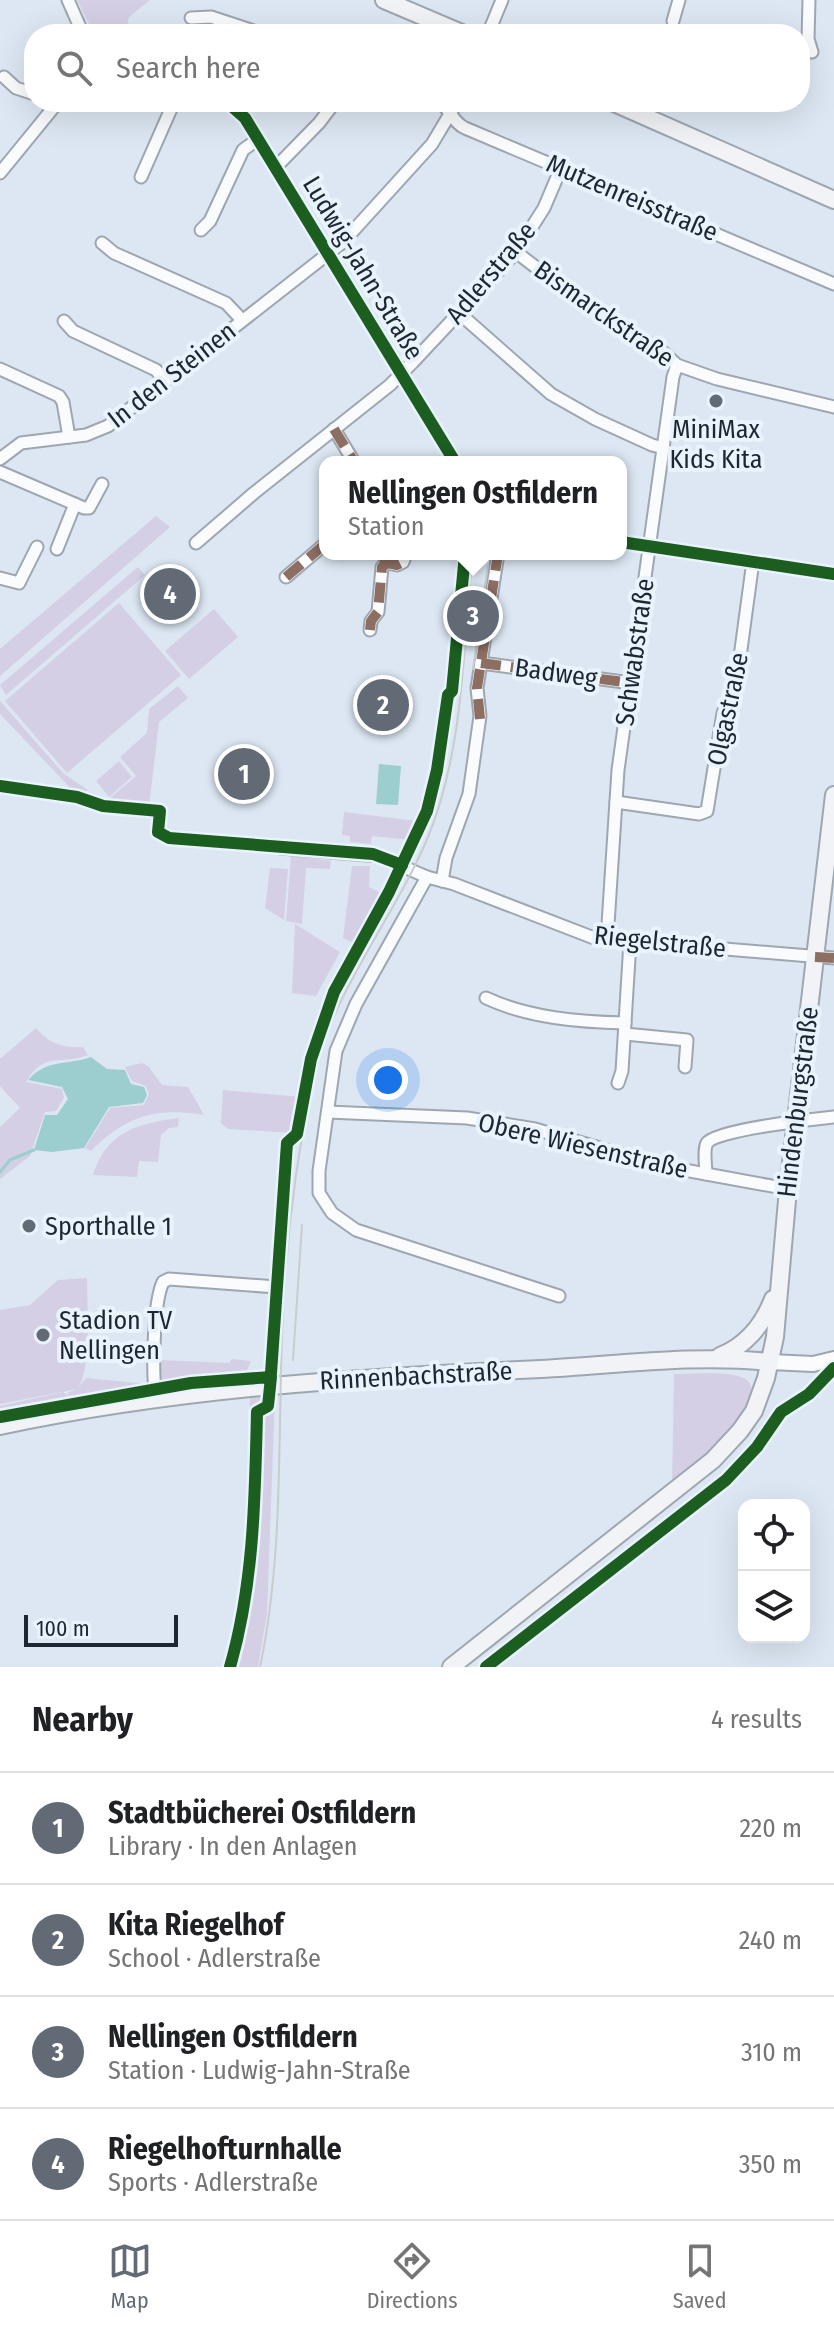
<!DOCTYPE html>
<meta charset="utf-8">
<style>
:root{--surface:#fff;--page:#f6f6f6;--text:#202124;--muted:#757577;--line:#e0e0e0;--accent:#616a75}
body{margin:0;font-family:"Fira Sans Condensed",sans-serif;background:var(--page);color:var(--text)}
.controls{position:absolute;right:24px;bottom:24px;display:grid;overflow:hidden;border-radius:16px;box-shadow:0 8px 32px #0002}
.controls button{width:72px;height:72px;display:grid;place-items:center;padding:0;border:0;border-bottom:2px solid var(--line);background:var(--surface);color:var(--text);font:40px sans-serif}
.scale{position:absolute;left:24px;bottom:20px;width:154px;box-sizing:border-box;padding-left:8px;border:4px solid #1e2731;border-top:0;font-size:22px;line-height:28px;white-space:nowrap;color:#1e2731;-webkit-text-stroke:6px #e9f3fe;paint-order:stroke}
.you{position:absolute;left:388px;top:1080px;width:28px;height:28px;margin:-20px;border:6px solid #fff;border-radius:50%;background:#1a73e8;box-shadow:0 0 0 12px #1a73e833}
.badge{display:grid;place-items:center;width:52px;height:52px;border-radius:50%;background:var(--accent);color:#fff;font-size:26px;font-weight:700}
.pin{position:absolute;translate:-50% -50%;border:4px solid #fff;box-shadow:0 2px 8px #0006}
.popup{position:absolute;left:319px;top:456px;width:308px;height:104px;box-sizing:border-box;display:grid;place-content:center;border-radius:16px;background:var(--surface);filter:drop-shadow(0 2px 6px #0005);font-size:26px;white-space:nowrap;color:var(--muted)}
.popup b{font-size:30px;color:var(--text)}
.popup::after{content:'';position:absolute;left:50%;top:100%;margin-left:-16px;border:16px solid transparent;border-top-color:var(--surface)}
.list{margin:0;padding:0;list-style:none}
h2{display:flex;justify-content:space-between;align-items:center;height:104px;margin:0;padding:0 32px;font-size:34px}
h2 small{font-size:26px;font-weight:400;color:var(--muted)}
.list li{display:grid;grid-template-columns:52px 1fr auto;gap:24px;align-items:center;box-sizing:border-box;height:112px;padding:0 32px;border-top:2px solid var(--line)}
.list b{display:block;font-size:30px;white-space:nowrap}
.list p{margin:0;font-size:26px;white-space:nowrap;color:var(--muted)}
.list em{font-size:26px;font-style:normal;color:var(--muted)}
.icon{flex:none;width:44px;height:44px;fill:none;stroke:currentColor;stroke-width:2;stroke-linecap:round;stroke-linejoin:round}
.map{position:relative;flex:none;width:834px;height:1667px;overflow:hidden}
.search{position:absolute;background:var(--surface);box-shadow:0 8px 32px #0002;left:24px;right:24px;top:24px;height:88px;display:flex;align-items:center;gap:20px;box-sizing:border-box;padding:0 28px;border-radius:32px;color:var(--muted);font-size:30px}
.sheet{height:552px;background:var(--surface)}
nav{display:flex;justify-content:space-around;align-items:center;box-sizing:border-box;height:112px;border-top:2px solid var(--line);background:var(--surface);font-size:22px;color:var(--muted)}
nav a{display:grid;justify-items:center;gap:4px}
nav .on{color:var(--accent)}
.map>svg:first-child{display:block}
.green{fill:#d4cfe4}
.water{fill:#9dcecf}
.lines{fill:none;stroke-linecap:round;stroke-linejoin:round}
.stream{stroke:#9dcecf;stroke-width:3}
.minor-casing{stroke:#9ea6b0;stroke-width:15}
.tertiary-casing{stroke:#9ea6b0;stroke-width:18}
.secondary-casing{stroke:#9ea6b0;stroke-width:20}
.minor{stroke:#fafbfd;stroke-width:11}
.tertiary{stroke:#fafbfd;stroke-width:14}
.secondary{stroke:#f1f3f7;stroke-width:16}
.tram{stroke:#c9cccf;stroke-width:2}
.quiet{stroke:#8d6e63;stroke-width:10;stroke-dasharray:20 10;stroke-linecap:butt}
.cycleway-casing{stroke:#e9f3fe;stroke-width:17}
.cycleway{stroke:#1b5e20;stroke-width:12}
.poi-dot{fill:#616a75;stroke:#e9f3fe;stroke-width:3}
.labels{text-anchor:middle;dominant-baseline:central;stroke-width:8;stroke-linejoin:round;paint-order:stroke}
.street-label{font-size:26px;fill:#1e2731;stroke:#e9f3fe}
.poi-label{font-size:26px;fill:#1e2731;stroke:#e9f3fe;text-anchor:start}
</style>
<div class="map">
<svg width="834" height="1667" viewBox="0 0 834 1667">
<rect width="100%" height="100%" fill="#dde7f3"/>
<!-- green -->
<g class="green">
<path d="M 77,0 L 150,0 L 129,17 L 125,34 L 94,34 Z"/>
<path d="M 156,516 L 170,527 L 0,676 L 0,649 Z"/>
<path d="M 138,567 L 145,575 L 6,695 L 0,685 Z"/>
<path d="M 119,603 L 181,675 L 67,773 L 5,701 Z"/>
<path d="M 214,609 L 238,637 L 189,679 L 165,651 Z"/>
<path d="M 178,686 L 188,698 L 159,722 L 149,807 L 110,804 L 110,798 L 136,776 L 120,757 L 147,733 L 149,709 Z"/>
<path d="M 0,701 L 64,774 L 88,790 L 79,797 L 0,714 Z"/>
<path d="M 119,761 L 132,777 L 109,797 L 96,781 Z"/>
<path d="M 344,812 L 417,821 L 409,840 L 372,836 L 371,844 L 350,842 L 350,836 L 342,835 Z"/>
<path d="M 291,856 L 331,861 L 330,869 L 306,868 L 302,924 L 286,921 Z"/>
<path d="M 352,866 L 370,866 L 369,887 L 385,895 L 357,945 L 343,938 Z"/>
<path d="M 270,868 L 288,869 L 284,920 L 265,908 Z"/>
<path d="M 295,924 L 340,952 L 316,996 L 292,993 Z"/>
<path d="M 36,1028 C 50,1044 62,1048 83,1047 L 88,1055 C 60,1066 45,1050 26,1082 L 62,1089 L 64,1098 L 56,1111 L 45,1112 L 30,1156 L 0,1179 L 0,1127 L 20,1108 L 0,1086 L 0,1059 Z"/>
<path d="M 142,1063 L 148,1066 L 162,1085 L 188,1087 L 204,1115 C 155,1107 126,1116 91,1151 L 85,1148 L 110,1108 L 144,1105 L 149,1094 L 146,1086 L 132,1081 L 125,1067 Z"/>
<path d="M 223,1090 L 301,1097 L 294,1133 L 228,1129 L 221,1123 Z"/>
<path d="M 179,1118 L 178,1127 L 169,1128 L 161,1135 L 158,1162 L 139,1161 L 137,1177 L 93,1175 C 106,1132 138,1123 179,1118 Z"/>
<path d="M 87,1278 C 87,1305 92,1368 78,1388 L 86,1378 L 147,1384 L 138,1391 L 106,1394 L 0,1415 L 0,1406 L 63,1392 L 72,1399 L 67,1393 L 77,1389 L 0,1404 L 0,1310 L 30,1305 L 58,1280 Z"/>
<path d="M 232,1359 L 251,1361 L 246,1373 L 164,1386 L 159,1378 L 160,1360 L 229,1363 Z"/>
<path d="M 674,1374 C 690,1374 736,1370 747,1380 C 773,1405 688,1471 672,1485 Z"/>
<path d="M 275,1395 L 267,1613 L 258,1667 L 222,1667 C 249,1582 246,1487 250,1398 Z"/>
</g>
<!-- water -->
<g class="water">
<path d="M 379,764 L 401,766 L 398,805 L 376,804 Z"/>
<path d="M 91,1057 L 107,1069 L 125,1070 L 131,1084 L 144,1087 L 147,1095 L 143,1103 L 109,1107 L 84,1148 L 52,1152 L 34,1150 L 45,1115 L 57,1115 L 68,1099 L 62,1087 L 28,1080 C 48,1058 65,1066 91,1057 Z"/>
</g>
<g class="lines">
<!-- stream -->
<path class="stream" d="M 0,1172 L 10,1160 L 34,1150"/>
<defs>
<g id="minor">
<path d="M 68,0 L 83,34"/>
<path d="M 809,0 L 808,39 L 812,52"/>
<path d="M 191,18 L 211,17 L 263,34"/>
<path d="M 673,21 L 679,0"/>
<path d="M 488,34 L 502,0"/>
<path d="M 4,77 L 16,88 L 34,94"/>
<path d="M 227,102 L 245,118 L 455,462"/>
<path d="M 439,102 C 451,109 452,122 465,128 L 834,284"/>
<path d="M 276,167 L 319,123 L 335,102"/>
<path d="M 0,173 L 58,102"/>
<path d="M 141,177 L 174,102"/>
<path d="M 201,230 L 210,221 L 243,150 L 258,139"/>
<path d="M 102,243 L 114,253 L 226,303 L 242,320"/>
<path d="M 516,252 L 581,302 L 663,352 L 677,365 L 717,379 L 834,407"/>
<path d="M 459,313 L 551,394 L 595,419 L 652,445 L 664,448"/>
<path d="M 64,321 L 73,331 L 156,370 L 165,381"/>
<path d="M 0,369 L 59,396 L 63,402 L 69,437"/>
<path d="M 334,429 L 354,462"/>
<path d="M 0,459 L 21,443 L 86,435 L 108,426 L 343,242 L 432,144 L 457,102"/>
<path d="M 0,472 L 84,508 L 89,508 L 102,484"/>
<path d="M 621,542 L 834,574"/>
<path d="M 196,543 L 254,493 L 390,385 L 413,362 L 516,252 L 544,208 L 561,168"/>
<path d="M 57,549 L 75,504"/>
<path d="M 383,554 L 387,563 L 397,565 L 403,562 L 406,554"/>
<path d="M 286,577 L 325,544"/>
<path d="M 0,578 L 19,583 L 37,547"/>
<path d="M 370,630 L 371,621 L 378,612 L 382,567 L 387,563"/>
<path d="M 481,663 L 631,683"/>
<path d="M 0,786 L 77,797 L 103,806"/>
<path d="M 616,802 L 699,814 L 707,811 L 723,713 L 737,679 L 753,561"/>
<path d="M 280,848 L 379,856 L 427,877 L 454,884 L 594,938 L 834,958"/>
<path d="M 427,877 L 356,1004 L 336,1051 L 319,1171 L 319,1193 L 332,1213 L 356,1230 L 559,1296"/>
<path d="M 442,881 L 446,858 L 469,794 L 480,716 L 477,688 L 498,554"/>
<path d="M 607,940 L 618,770 L 673,377 L 677,365"/>
<path d="M 486,998 C 529,1018 579,1022 625,1023"/>
<path d="M 625,1034 L 687,1040 L 685,1067"/>
<path d="M 618,1083 L 622,1071 L 630,942"/>
<path d="M 328,1112 L 467,1118 L 505,1124 L 535,1129 L 657,1165 L 788,1189"/>
<path d="M 706,1174 C 706,1166 703,1150 707,1143 C 715,1130 814,1119 834,1117"/>
<path d="M 156,1399 C 152,1375 153,1303 163,1282 L 169,1279 L 276,1287"/>
</g>
<path id="tertiary" d="M 770,1362 L 813,1364 L 834,1359"/>
<g id="secondary">
<path d="M 384,0 L 464,34"/>
<path d="M 612,102 L 834,200"/>
<path d="M 720,1356 C 745,1346 763,1325 773,1299"/>
<path d="M 0,1426 C 178,1388 360,1377 541,1369 C 617,1365 694,1354 770,1362"/>
<path d="M 451,1667 L 713,1460 L 740,1431 L 754,1411 L 766,1378 L 775,1337 L 788,1189 L 834,795"/>
</g>
</defs>
<!-- minor casing -->
<use href="#minor" class="minor-casing"/>
<!-- tertiary casing -->
<use href="#tertiary" class="tertiary-casing"/>
<!-- secondary casing -->
<use href="#secondary" class="secondary-casing"/>
<!-- minor -->
<use href="#minor" class="minor"/>
<!-- tertiary -->
<use href="#tertiary" class="tertiary"/>
<!-- secondary -->
<use href="#secondary" class="secondary"/>
<!-- tram -->
<g class="tram">
<path d="M 473,669 L 488,565"/>
<path d="M 293,1360 L 302,1225"/>
<path d="M 260,1667 C 283,1558 278,1445 282,1335 C 285,1251 295,1165 312,1083 C 331,992 393,921 428,837 C 463,752 463,654 472,563"/>
</g>
<!-- quiet -->
<g class="quiet">
<path d="M 334,429 L 354,462"/>
<path d="M 383,558 L 387,563 L 397,565 L 403,562 L 406,554"/>
<path d="M 286,577 L 325,544"/>
<path d="M 370,630 L 371,621 L 378,612 L 382,567 L 387,563"/>
<path d="M 481,663 L 631,683"/>
<path d="M 480,719 L 477,688 L 498,554"/>
<path d="M 815,957 L 834,958"/>
</g>
<defs>
<g id="cycleway">
<path d="M 227,102 L 245,118 L 455,462"/>
<path d="M 621,542 L 834,574"/>
<path d="M 0,786 L 77,797 L 103,806 L 160,811 L 158,832 L 169,838 L 373,854 L 402,865"/>
<path d="M 271,1373 L 287,1143 L 297,1134 L 311,1059 L 334,992 L 389,892 L 427,811 L 437,770 L 448,695 L 452,691 L 465,554"/>
<path d="M 0,1417 L 191,1383 L 271,1377 L 268,1406 L 257,1412 C 255,1498 254,1583 230,1667"/>
<path d="M 486,1667 L 726,1480 L 757,1447 L 781,1412 L 809,1394 L 834,1368"/>
</g>
</defs>
<!-- cycleway casing -->
<use href="#cycleway" class="cycleway-casing"/>
<!-- cycleway -->
<use href="#cycleway" class="cycleway"/>
</g>
<!-- markers -->
<g class="poi-dot">
<circle cx="716" cy="401" r="8"/>
<circle cx="29" cy="1226" r="8"/>
<circle cx="43" cy="1335" r="8"/>
</g>
<g class="labels">
<!-- street labels -->
<g class="street-label">
<text transform="translate(632 198) rotate(23)">Mutzenreisstraße</text>
<text transform="translate(363 268) rotate(59)">Ludwig-Jahn-Straße</text>
<text transform="translate(491 273) rotate(-50)">Adlerstraße</text>
<text transform="translate(604 314) rotate(35)">Bismarckstraße</text>
<text transform="translate(172 375) rotate(-38)">In den Steinen</text>
<text transform="translate(635 652) rotate(-82)">Schwabstraße</text>
<text transform="translate(556 673) rotate(8)">Badweg</text>
<text transform="translate(728 709) rotate(-78)">Olgastraße</text>
<text transform="translate(660 942) rotate(6)">Riegelstraße</text>
<text transform="translate(798 1102) rotate(-83)">Hindenburgstraße</text>
<text transform="translate(583 1146) rotate(13)">Obere Wiesenstraße</text>
<text transform="translate(416 1376) rotate(-3)">Rinnenbachstraße</text>
</g>
<!-- poi labels -->
<g class="poi-label">
<text x="716" y="429" text-anchor="middle">MiniMax<tspan x="716" dy="30">Kids Kita</tspan></text>
<text x="45" y="1226">Sporthalle 1</text>
<text x="59" y="1320">Stadion TV<tspan x="59" dy="30">Nellingen</tspan></text>
</g>
</g>
</svg>
<div class="controls">
<button><svg class="icon" aria-label="locate" viewBox="0 0 24 24"><circle cx="12" cy="12" r="6"/><path d="M12 2v4M12 18v4M2 12h4M18 12h4"/></svg></button>
<button><svg class="icon" aria-label="layers" viewBox="0 0 24 24"><path d="M12 4l9 5-9 5-9-5zM3 14l9 5 9-5"/></svg></button>
</div>
<div class="scale">100 m</div>
<div class="you"></div>
<div class="pin badge" style="left:244px;top:774px">1</div>
<div class="pin badge" style="left:383px;top:705px">2</div>
<div class="pin badge" style="left:473px;top:616px">3</div>
<div class="popup"><b>Nellingen Ostfildern</b>Station</div>
<div class="pin badge" style="left:170px;top:594px">4</div>
<div class="search"><svg class="icon" aria-label="search" viewBox="0 0 24 24"><circle cx="10" cy="10" r="6"/><path d="M15 15l6 6"/></svg>Search here</div>
</div>
<section class="sheet">
<h2>Nearby<small>4 results</small></h2>
<ul class="list">
<li><span class="badge">1</span><div><b>Stadtbücherei Ostfildern</b><p>Library · In den Anlagen</p></div><em>220 m</em></li>
<li><span class="badge">2</span><div><b>Kita Riegelhof</b><p>School · Adlerstraße</p></div><em>240 m</em></li>
<li><span class="badge">3</span><div><b>Nellingen Ostfildern</b><p>Station · Ludwig-Jahn-Straße</p></div><em>310 m</em></li>
<li><span class="badge">4</span><div><b>Riegelhofturnhalle</b><p>Sports · Adlerstraße</p></div><em>350 m</em></li>
</ul>
</section>
<nav>
<a class="on"><svg class="icon" aria-label="map" viewBox="0 0 24 24"><path d="M3 6l6-2 6 2 6-2v14l-6 2-6-2-6 2zM9 4v14M15 6v14"/></svg>Map</a>
<a><svg class="icon" aria-label="directions" viewBox="0 0 24 24"><path d="M12 3l9 9-9 9-9-9zM9 14v-3h6M13 9l2 2-2 2"/></svg>Directions</a>
<a><svg class="icon" aria-label="saved" viewBox="0 0 24 24"><path d="M7 4h10v16l-5-4-5 4z"/></svg>Saved</a>
</nav>
